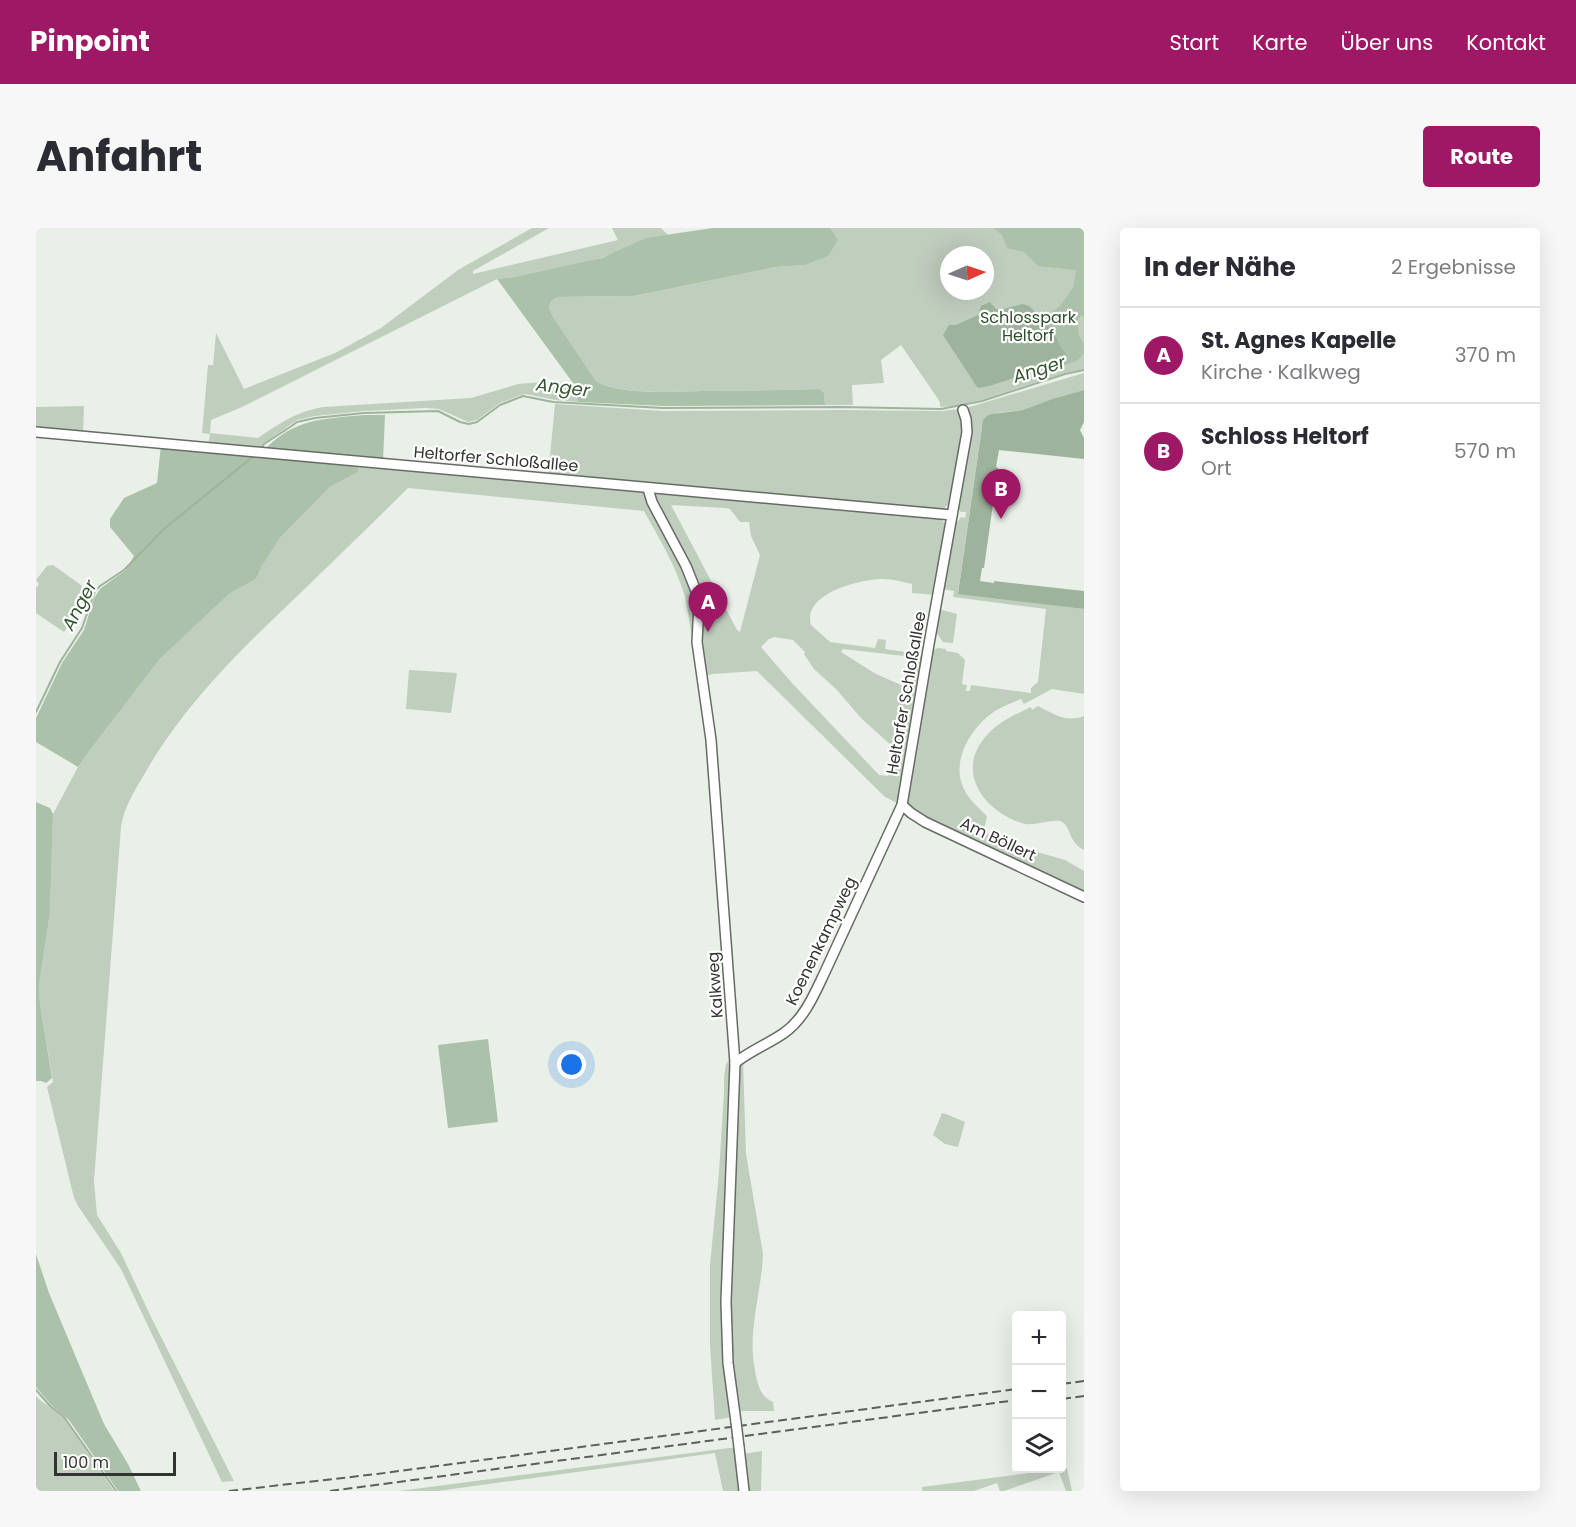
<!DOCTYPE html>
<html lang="de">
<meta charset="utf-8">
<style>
:root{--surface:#fff;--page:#f7f7f7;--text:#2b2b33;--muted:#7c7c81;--line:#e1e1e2;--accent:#9f1865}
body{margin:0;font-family:Poppins,sans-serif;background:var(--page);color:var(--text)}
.controls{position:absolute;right:18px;bottom:18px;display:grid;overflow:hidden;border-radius:6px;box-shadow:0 6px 24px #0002}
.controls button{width:54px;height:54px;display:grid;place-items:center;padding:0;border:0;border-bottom:2px solid var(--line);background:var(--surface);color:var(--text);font:30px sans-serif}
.compass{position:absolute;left:904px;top:18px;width:54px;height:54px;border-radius:50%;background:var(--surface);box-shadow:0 6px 24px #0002;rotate:87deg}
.scale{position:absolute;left:18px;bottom:15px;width:122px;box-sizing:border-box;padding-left:6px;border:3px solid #323431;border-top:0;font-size:16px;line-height:21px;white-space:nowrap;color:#323431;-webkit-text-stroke:4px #fff;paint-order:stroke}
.you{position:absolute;left:536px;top:837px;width:21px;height:21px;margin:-15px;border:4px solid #fff;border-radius:50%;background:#1a73e8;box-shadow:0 0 0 9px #1a73e833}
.badge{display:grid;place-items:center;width:39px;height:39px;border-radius:50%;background:var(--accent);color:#fff;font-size:20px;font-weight:700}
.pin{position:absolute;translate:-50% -50px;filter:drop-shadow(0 2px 3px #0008)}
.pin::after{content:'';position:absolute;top:32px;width:21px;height:18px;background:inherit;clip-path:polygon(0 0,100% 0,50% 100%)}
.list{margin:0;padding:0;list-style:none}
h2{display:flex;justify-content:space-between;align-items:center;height:78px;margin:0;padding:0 24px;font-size:26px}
h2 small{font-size:20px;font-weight:400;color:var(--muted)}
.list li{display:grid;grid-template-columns:39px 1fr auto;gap:18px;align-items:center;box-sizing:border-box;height:96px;padding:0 24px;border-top:2px solid var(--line)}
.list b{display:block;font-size:22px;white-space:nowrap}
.list p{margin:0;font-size:20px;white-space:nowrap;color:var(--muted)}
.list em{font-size:20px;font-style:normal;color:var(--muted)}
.icon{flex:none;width:33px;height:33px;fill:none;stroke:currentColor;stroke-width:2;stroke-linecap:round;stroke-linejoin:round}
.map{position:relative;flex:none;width:1048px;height:1263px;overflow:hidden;border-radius:6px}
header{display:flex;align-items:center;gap:36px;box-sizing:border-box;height:84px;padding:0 30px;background:var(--accent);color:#fff}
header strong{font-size:28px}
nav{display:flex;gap:33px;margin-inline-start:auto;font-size:21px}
.intro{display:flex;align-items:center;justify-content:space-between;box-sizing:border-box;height:144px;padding:0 36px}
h1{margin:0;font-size:42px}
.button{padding:15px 27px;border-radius:6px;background:var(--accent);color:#fff;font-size:21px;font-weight:700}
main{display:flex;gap:36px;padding:0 36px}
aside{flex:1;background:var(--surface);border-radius:6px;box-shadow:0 6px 24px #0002}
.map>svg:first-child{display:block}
.green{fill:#c0cebe;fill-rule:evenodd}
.forest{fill:#acc1a9}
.water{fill:#9eb39b}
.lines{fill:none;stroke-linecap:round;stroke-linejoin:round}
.stream{stroke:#9eb39b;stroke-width:2}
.street-casing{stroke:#666b65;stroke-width:12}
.street{stroke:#fff;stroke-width:9}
.rail{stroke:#5c5f5b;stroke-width:2;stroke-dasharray:9 4.5;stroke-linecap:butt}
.street-bridge-casing{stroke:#666b65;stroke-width:12;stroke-linecap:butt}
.street-bridge{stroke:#fff;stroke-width:9}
.labels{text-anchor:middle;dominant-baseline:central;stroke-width:4.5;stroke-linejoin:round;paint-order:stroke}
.park-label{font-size:16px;fill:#2f502c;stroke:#fff}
.street-label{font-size:16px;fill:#323431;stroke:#fff}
.water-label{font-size:18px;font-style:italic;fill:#345631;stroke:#fff}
</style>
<header>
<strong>Pinpoint</strong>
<nav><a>Start</a><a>Karte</a><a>Über uns</a><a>Kontakt</a></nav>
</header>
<div class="intro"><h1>Anfahrt</h1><a class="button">Route</a></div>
<main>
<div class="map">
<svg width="1048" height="1263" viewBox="0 0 1048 1263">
<rect width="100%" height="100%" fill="#e9f0e8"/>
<!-- green -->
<g class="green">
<path d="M 496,0 L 513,0 L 437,43 L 437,46 L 582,12 L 576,0 L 625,0 L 632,7 L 609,10 L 576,26 L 556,33 L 479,49 L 461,51 L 206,179 L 175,192 L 174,205 L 222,210 C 244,195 260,184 287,179 L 435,170 L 482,156 L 506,154 L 537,155 L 542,174 L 519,172 L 490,166 L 485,167 L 464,175 L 441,192 L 432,194 L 403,181 L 389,180 L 328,183 L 279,188 L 261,192 L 227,216 L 222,222 L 172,218 L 174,206 L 166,205 L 172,137 L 177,137 L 180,105 L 208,161 L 299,125 L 345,100 L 422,42 Z"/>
<path d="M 788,0 L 1048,0 L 1048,141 L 1029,145 L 945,172 L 916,178 L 904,179 L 904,175 L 902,171 L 865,117 L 845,132 L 848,155 L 816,157 L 817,177 L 789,177 L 788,165 L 784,161 C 744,162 704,163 664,163 C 637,164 583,167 560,153 L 517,89 L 513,79 L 515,73 L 522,69 L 598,68 L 740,39 L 769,37 ZM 913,27 L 949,27 L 949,63 L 913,63 Z"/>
<path d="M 1048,145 L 1048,162 L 1016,171 L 987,182 L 961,185 L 946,198 L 922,365 L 1048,381 L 1048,466 L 1016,461 L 988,476 L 985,471 C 976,475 967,478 959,483 C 936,498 915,532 927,559 C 932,571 942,579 951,588 L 948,602 L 949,605 L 984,619 L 1029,632 L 1048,643 L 1048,668 L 889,592 L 869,575 L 895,423 L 902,420 L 910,421 L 910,423 L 922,425 L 929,432 L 926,456 L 931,457 L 930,463 L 934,463 L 935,457 L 995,465 L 995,460 L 1002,454 L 1010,381 L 917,369 L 918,363 L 906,361 L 919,294 L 923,292 L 925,289 L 929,290 L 930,284 L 925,284 L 920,279 L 930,180 Z"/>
<path d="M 519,176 L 627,183 L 805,182 L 906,183 L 924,181 L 929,195 L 915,277 L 910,278 L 907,284 L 512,249 Z"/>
<path d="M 48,178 L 47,207 L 0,202 L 0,179 Z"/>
<path d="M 322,235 L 603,261 L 609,265 L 658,364 L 660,420 C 653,403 653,385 649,369 C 640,338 623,310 608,283 L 372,260 C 333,299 293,337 254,375 C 200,426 146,480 109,545 C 99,562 88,579 85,599 L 58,953 L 61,987 L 85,1025 L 116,1091 L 198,1253 L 186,1254 L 85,1041 L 42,978 L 38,970 L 11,859 L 17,854 L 4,776 L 3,758 L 14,685 L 17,586 L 42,539 L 54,522 L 124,431 L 193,366 L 220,351 L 226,338 L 244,310 L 294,259 L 322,244 Z"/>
<path d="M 622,263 L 905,288 L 907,294 L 912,296 L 900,367 L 876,365 L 876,356 C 867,354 857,351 847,351 C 825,351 766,365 775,397 L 794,414 L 839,420 L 842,411 L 850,412 L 849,421 L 889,427 L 863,576 L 849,569 L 721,443 L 676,446 L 668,449 L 662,414 L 664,383 L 671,381 L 664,370 L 618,269 L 619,265 ZM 635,277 L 689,280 L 694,281 L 704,294 L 713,294 L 715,308 L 724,327 L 704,404 L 701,402 ZM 738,409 L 757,412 L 769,424 L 768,426 L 778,441 L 801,462 L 825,490 L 857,519 C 860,528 857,541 852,548 L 843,547 L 756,455 L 725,419 L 733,411 ZM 807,421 L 877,429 L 872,460 L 840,446 L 805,424 Z"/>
<path d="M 17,337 L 45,357 L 48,363 L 44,377 L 40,382 L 42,384 L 28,404 L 0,385 L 0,360 L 3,356 L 0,352 L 11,338 Z"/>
<path d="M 906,382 L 921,386 L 917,415 L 907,414 L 900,404 L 902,383 Z"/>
<path d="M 373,442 L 421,445 L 415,485 L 370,481 Z"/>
<path d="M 1002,478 C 1018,486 1030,495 1048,488 L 1048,622 C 1032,614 1036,600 1026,594 C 1019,590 1000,598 989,596 C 948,585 917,542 952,506 C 964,493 979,487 995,479 L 996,482 Z"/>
<path d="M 693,832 L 696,834 L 688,1071 L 696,1189 L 679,1192 L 674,1117 L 674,1037 L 683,944 L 688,864 L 688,849 L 690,836 Z"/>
<path d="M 707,832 L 710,926 L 727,1026 C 725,1069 710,1105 720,1148 C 723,1160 725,1169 737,1174 L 738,1183 L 699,1183 L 691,1073 L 703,837 Z"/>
<path d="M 906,885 L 910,886 L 929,894 L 922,919 L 909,916 L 897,907 Z"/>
<path d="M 0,1168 L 4,1172 L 28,1190 L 78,1263 L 0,1263 Z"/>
<path d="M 701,1219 L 706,1263 L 687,1263 L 679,1225 L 402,1263 L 363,1263 Z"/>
<path d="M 726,1223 L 725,1263 L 710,1263 L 706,1226 Z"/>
<path d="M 1031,1240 L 1036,1263 L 1030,1263 L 1023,1244 L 968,1263 L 964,1263 L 961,1255 L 938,1263 L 886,1263 L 886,1259 Z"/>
</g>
<!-- forest -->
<g class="forest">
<path d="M 677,0 L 794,0 L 802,12 L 792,28 L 769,37 L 740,39 L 598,68 L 522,69 L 515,73 L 513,79 L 517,89 L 560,153 C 582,167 637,164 664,163 C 704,163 744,162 784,161 L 788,165 L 789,177 L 628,178 L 542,174 L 537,155 L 461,51 L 479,49 L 566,30 L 609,10 Z"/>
<path d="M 957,0 L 1048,0 L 1048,89 L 1045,87 L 1041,93 L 1043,108 L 1048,116 L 1048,125 L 1042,132 L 1030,137 L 1025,134 L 1029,130 L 1021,110 L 1014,103 L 1012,96 L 1016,84 L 1024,78 L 1037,60 L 1040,42 L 1002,38 L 988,24 L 971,20 L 966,7 Z"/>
<path d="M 328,187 L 349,187 L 347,233 L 228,222 C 259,190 287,191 328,187 Z"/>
<path d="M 125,217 L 322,235 L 322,244 L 294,259 L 244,310 L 226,338 L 220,351 L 193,366 L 124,431 L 54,522 L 42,539 L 0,514 L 0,490 L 26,435 L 48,402 L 58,370 L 65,360 L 90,342 L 98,328 L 74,299 L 74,291 L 88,270 L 121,255 Z"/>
<path d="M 0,574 L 14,580 L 17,586 L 14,685 L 3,758 L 4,776 L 16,850 L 10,855 L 5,853 L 0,853 Z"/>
<path d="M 452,811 L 462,894 L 412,900 L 402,817 Z"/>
<path d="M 0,1026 L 13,1065 L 68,1196 L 92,1236 L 105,1263 L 82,1263 L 33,1192 L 15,1177 L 0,1159 Z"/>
</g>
<!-- water -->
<g class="water">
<path d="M 954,74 L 960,81 L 964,82 L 987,76 L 993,78 L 1012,96 L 1014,103 L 1021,110 L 1024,118 L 1030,127 L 1029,130 L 1013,139 L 953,158 L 943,160 L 941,159 L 907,107 L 913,97 L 920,97 L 942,87 L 945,78 Z"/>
<path d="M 1048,162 L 1048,194 L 1044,202 L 1048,210 L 1048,231 L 963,222 L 960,239 L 962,240 L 948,340 L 946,340 L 944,353 L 958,355 L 958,353 L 1048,363 L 1048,381 L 922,366 L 947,192 L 951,188 L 956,186 L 987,182 L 1016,171 Z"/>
</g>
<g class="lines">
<!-- stream -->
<g class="stream">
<path d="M 225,221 L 228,216 L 254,199 L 261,194 L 279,190 L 328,185 L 402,183 L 424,194 L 433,196 L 441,194 L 464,177 L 487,168 L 517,174 L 627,180 L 805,179 L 905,181 L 946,173 L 1029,146 L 1048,142"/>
<path d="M 0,484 L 24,434 L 46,400 L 59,363 L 64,358 L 88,342 L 129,300 L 219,227"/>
<path d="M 0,1162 L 14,1178 L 28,1189 L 80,1263"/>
</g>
<defs>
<g id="street">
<path d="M 0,204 L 916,287"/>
<path d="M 614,260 L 613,264 L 616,274 L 650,338 L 662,368 L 663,377 L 661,414 L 675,512 L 699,835 L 690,1074 L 692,1135 L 700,1194"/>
<path d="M 866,577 L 875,585 L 889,594 L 1048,669"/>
<path d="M 699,835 C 714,823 732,816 748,805 C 768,791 778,767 788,746 L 866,577 L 893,416 L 931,204 L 930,191 L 927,182"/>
<path d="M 703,1219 L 708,1263"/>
</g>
</defs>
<!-- street casing -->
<use href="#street" class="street-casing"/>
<!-- street -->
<use href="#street" class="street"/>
<!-- rail -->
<g class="rail">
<path d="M 1026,1156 L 1048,1153"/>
<path d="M 1026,1171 L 1048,1168"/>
<path d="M 193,1263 L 341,1246 L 981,1161"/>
<path d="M 294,1263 L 981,1172"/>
</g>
<defs>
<path id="street-bridge" d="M 700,1194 L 703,1219"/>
</defs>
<!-- street-bridge casing -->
<use href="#street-bridge" class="street-bridge-casing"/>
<!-- street-bridge -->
<use href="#street-bridge" class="street-bridge"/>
</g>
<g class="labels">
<!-- park labels -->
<g class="park-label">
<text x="992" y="89">Schlosspark<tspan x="992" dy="18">Heltorf</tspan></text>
</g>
<!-- street labels -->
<g class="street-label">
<text transform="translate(460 231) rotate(5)">Heltorfer Schloßallee</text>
<text transform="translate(870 465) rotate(-80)">Heltorfer Schloßallee</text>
<text transform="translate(962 611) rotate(25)">Am Böllert</text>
<text transform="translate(785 713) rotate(-64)">Koenenkampweg</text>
<text transform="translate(679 757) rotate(-94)">Kalkweg</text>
</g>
<!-- water labels -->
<g class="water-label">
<text transform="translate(1003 141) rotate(-17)">Anger</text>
<text transform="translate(527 159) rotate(7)">Anger</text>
<text transform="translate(43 377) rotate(-62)">Anger</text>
</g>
</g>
</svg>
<div class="controls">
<button>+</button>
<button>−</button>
<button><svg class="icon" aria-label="layers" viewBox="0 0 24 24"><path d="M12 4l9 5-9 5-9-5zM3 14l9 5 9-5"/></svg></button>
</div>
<svg class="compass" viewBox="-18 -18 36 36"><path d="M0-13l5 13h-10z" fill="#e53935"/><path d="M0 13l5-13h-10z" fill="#7c7c81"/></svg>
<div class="scale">100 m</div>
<div class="you"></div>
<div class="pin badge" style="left:672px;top:404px">A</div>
<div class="pin badge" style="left:965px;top:291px">B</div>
</div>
<aside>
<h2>In der Nähe<small>2 Ergebnisse</small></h2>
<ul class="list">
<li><span class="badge">A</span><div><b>St. Agnes Kapelle</b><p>Kirche · Kalkweg</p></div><em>370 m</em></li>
<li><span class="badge">B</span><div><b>Schloss Heltorf</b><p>Ort</p></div><em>570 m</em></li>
</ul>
</aside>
</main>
